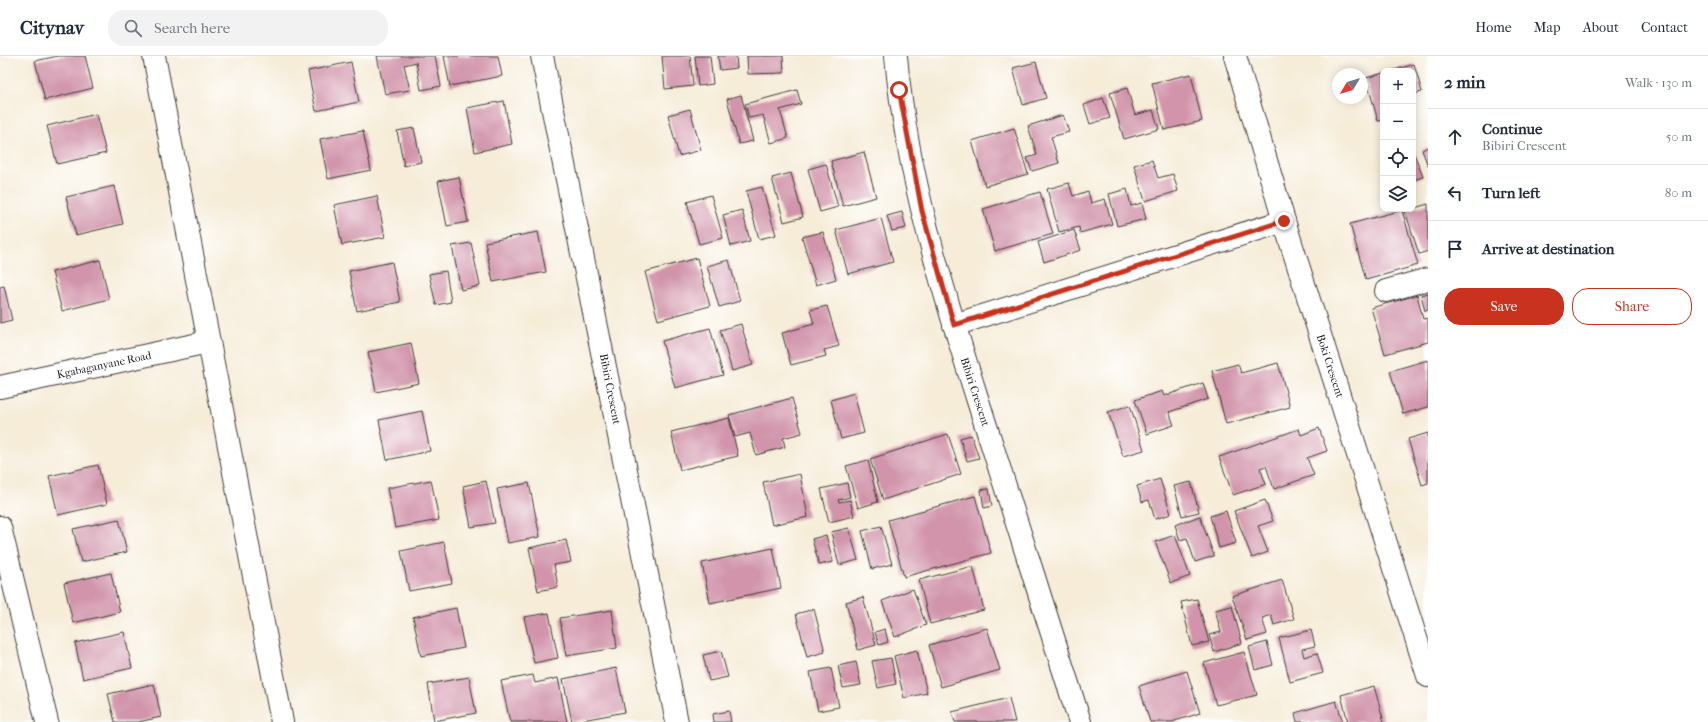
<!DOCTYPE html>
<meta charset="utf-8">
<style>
:root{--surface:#fff;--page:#f2f2f3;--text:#1f2937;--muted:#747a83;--line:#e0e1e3;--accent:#c8321e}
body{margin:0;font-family:"IM FELL French Canon",serif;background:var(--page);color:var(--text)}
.controls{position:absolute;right:12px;top:12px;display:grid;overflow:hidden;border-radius:8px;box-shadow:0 2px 10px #0003}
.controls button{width:36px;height:36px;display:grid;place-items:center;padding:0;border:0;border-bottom:1px solid var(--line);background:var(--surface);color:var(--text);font:20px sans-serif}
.compass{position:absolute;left:1332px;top:12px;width:36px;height:36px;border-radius:50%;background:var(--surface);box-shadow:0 2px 10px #0003;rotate:232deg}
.stop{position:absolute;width:12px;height:12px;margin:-9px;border:3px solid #c8321e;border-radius:50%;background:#fff}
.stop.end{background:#c8321e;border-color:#fff;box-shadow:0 1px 4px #0008}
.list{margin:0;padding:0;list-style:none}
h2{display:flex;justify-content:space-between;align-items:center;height:52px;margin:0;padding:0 16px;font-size:17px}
h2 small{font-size:13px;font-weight:400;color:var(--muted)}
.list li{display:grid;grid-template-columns:26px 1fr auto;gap:12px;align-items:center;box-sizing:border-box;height:56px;padding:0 16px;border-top:1px solid var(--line)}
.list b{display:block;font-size:15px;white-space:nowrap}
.list p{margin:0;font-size:13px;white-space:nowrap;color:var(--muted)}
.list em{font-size:13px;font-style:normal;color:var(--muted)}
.actions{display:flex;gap:8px;padding:12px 16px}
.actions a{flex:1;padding:9px 0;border:1px solid var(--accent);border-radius:16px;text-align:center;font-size:14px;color:var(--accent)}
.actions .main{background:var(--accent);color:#fff}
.icon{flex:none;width:22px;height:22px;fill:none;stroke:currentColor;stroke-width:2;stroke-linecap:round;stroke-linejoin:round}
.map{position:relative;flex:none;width:1428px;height:666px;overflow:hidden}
header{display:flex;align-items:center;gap:24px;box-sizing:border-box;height:56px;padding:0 20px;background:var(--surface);border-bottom:1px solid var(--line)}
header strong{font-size:19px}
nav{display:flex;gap:22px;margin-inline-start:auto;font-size:14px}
.search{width:280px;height:36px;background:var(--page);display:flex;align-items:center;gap:10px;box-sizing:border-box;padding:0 14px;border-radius:16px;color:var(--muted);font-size:15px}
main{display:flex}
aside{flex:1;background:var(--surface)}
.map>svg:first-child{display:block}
.building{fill:#d194aa}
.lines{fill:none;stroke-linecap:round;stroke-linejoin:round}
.street-casing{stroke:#3d3b38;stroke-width:24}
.secondary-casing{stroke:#3d3b38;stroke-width:24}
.street{stroke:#fff;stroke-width:22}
.secondary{stroke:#fff;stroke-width:22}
.route{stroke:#c8321e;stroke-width:5}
.labels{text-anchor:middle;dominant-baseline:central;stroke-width:4;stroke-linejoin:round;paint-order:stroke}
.street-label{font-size:11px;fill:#1c1c1c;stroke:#fff}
</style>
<header>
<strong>Citynav</strong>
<div class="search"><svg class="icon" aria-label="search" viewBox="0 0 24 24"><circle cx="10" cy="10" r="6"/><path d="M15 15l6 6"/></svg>Search here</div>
<nav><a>Home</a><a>Map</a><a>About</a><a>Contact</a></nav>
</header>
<main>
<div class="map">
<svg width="1428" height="666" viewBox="0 0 1428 666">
<rect width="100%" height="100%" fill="#fff"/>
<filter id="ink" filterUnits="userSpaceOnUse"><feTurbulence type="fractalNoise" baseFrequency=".025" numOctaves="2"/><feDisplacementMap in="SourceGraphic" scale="8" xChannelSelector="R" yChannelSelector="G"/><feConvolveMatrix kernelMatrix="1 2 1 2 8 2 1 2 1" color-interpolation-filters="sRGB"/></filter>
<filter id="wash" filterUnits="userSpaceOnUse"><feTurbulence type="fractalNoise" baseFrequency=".012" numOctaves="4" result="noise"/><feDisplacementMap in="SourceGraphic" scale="16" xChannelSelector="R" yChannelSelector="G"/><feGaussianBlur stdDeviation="0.9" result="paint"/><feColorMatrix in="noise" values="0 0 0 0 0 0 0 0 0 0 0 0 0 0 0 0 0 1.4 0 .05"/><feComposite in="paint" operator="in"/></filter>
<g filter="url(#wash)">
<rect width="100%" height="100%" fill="#f6ecd8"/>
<g id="blocks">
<!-- building -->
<g class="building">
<path d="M 58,0 L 85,0 L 93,32 L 45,44 L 35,5 Z"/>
<path d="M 377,0 L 435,0 L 441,30 L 421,34 L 416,6 L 404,9 L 410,34 L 385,38 Z"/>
<path d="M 444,0 L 498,0 L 502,20 L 450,30 Z"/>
<path d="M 662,0 L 690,0 L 693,30 L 665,33 Z"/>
<path d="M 695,0 L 710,0 L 713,28 L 698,30 Z"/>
<path d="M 718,0 L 736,0 L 737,12 L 720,14 Z"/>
<path d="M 747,0 L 783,0 L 784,17 L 748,18 Z"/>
<path d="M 351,6 L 359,46 L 316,55 L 308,15 Z"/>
<path d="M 1036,6 L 1046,42 L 1023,49 L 1013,12 Z"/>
<path d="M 1414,8 L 1422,36 L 1413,38 L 1413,15 L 1391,15 Z"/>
<path d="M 1383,17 L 1383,64 L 1378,65 L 1366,22 Z"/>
<path d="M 1191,18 L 1202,65 L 1164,74 L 1152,27 Z"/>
<path d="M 1127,32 L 1135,59 L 1153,54 L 1159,73 L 1124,83 L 1110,37 Z"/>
<path d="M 797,34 L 801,48 L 780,54 L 788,82 L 771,87 L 763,59 L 749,62 L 745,48 Z"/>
<path d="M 741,39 L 753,85 L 739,88 L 727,43 Z"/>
<path d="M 1103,42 L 1110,62 L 1090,68 L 1084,49 Z"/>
<path d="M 504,45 L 512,88 L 475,96 L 467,52 Z"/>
<path d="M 690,53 L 701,94 L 679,100 L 668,59 Z"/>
<path d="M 96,58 L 106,97 L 57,108 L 47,70 Z"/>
<path d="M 1063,59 L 1069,76 L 1051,81 L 1059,107 L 1032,115 L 1027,102 L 1037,99 L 1028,70 Z"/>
<path d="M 414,72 L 421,106 L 404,110 L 397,75 Z"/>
<path d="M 1014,72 L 1028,118 L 985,130 L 972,85 Z"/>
<path d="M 363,75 L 371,114 L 328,123 L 320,83 Z"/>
<path d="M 1428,91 L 1428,110 L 1422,94 Z"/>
<path d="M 1413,95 L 1423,121 L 1413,124 Z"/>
<path d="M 864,96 L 876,141 L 843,150 L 831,105 Z"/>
<path d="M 1152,104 L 1158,122 L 1173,118 L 1178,135 L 1145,145 L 1134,109 Z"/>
<path d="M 826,108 L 838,151 L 820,156 L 808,113 Z"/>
<path d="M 791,117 L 803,161 L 784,166 L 772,122 Z"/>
<path d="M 459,121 L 468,166 L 447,170 L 438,125 Z"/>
<path d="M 1069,127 L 1073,140 L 1088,135 L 1091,147 L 1105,143 L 1112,168 L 1080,177 L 1079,171 L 1059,176 L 1047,133 Z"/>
<path d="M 114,130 L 123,168 L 76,179 L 66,141 Z"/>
<path d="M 762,131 L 776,179 L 759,183 L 746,135 Z"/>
<path d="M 1127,133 L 1131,150 L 1142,147 L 1146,163 L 1117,170 L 1109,138 Z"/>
<path d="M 1040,136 L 1053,178 L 995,195 L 983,153 Z"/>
<path d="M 711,139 L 723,182 L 699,188 L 687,146 Z"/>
<path d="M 377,140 L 385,181 L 342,189 L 334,149 Z"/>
<path d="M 1428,148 L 1428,195 L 1419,198 L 1405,155 Z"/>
<path d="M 742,154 L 750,185 L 731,190 L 723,159 Z"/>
<path d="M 1402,154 L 1418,209 L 1366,224 L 1350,168 Z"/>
<path d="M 902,156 L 906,172 L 892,175 L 887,160 Z"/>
<path d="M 881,162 L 893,206 L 848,218 L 836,174 Z"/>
<path d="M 1074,174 L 1081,194 L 1044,206 L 1038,186 Z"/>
<path d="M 538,176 L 546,216 L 493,226 L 485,186 Z"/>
<path d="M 823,176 L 836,223 L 816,229 L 802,181 Z"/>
<path d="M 471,187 L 480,230 L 461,234 L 452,190 Z"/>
<path d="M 697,202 L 710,250 L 658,264 L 645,216 Z"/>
<path d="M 100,204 L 109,243 L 62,255 L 52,216 Z"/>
<path d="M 729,204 L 740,245 L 719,251 L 707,210 Z"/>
<path d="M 392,206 L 400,246 L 357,255 L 349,215 Z"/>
<path d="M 446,215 L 451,246 L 436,249 L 429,218 Z"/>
<path d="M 4,230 L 12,264 L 0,267 L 0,231 Z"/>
<path d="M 1428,237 L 1428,254 L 1425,255 L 1421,239 Z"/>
<path d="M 1417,239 L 1423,263 L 1428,262 L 1428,286 L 1385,298 L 1371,252 Z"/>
<path d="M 827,250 L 839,290 L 824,294 L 826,300 L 791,309 L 782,277 L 814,268 L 810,254 Z"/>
<path d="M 741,268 L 753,309 L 732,315 L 720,274 Z"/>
<path d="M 710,272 L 723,319 L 675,332 L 662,285 Z"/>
<path d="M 411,287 L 419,327 L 376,336 L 368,296 Z"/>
<path d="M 1428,304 L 1428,351 L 1403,358 L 1390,315 Z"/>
<path d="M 1278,307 L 1290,351 L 1226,368 L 1212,315 L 1238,308 L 1241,317 Z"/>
<path d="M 1203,327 L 1208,343 L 1169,356 L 1174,369 L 1147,378 L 1135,344 L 1162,335 L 1164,340 Z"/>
<path d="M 854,337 L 864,377 L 841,383 L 831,344 Z"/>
<path d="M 792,342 L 802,377 L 783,382 L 785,391 L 756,399 L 750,377 L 735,381 L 729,359 Z"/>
<path d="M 1130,349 L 1144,394 L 1123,400 L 1108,356 Z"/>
<path d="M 422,355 L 430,395 L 387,404 L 379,364 Z"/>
<path d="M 729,362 L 738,400 L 680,414 L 671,376 Z"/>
<path d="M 1319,372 L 1327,395 L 1307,402 L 1314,419 L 1274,433 L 1266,410 L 1260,412 L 1266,428 L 1233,439 L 1219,401 L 1299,373 L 1301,379 Z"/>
<path d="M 1428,377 L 1428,427 L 1422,429 L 1408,383 Z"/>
<path d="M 948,378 L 961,418 L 883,444 L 870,403 Z"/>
<path d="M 971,379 L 979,402 L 967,405 L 960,382 Z"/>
<path d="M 868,404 L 878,446 L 858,452 L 846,410 Z"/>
<path d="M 98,409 L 107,448 L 58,459 L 49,420 Z"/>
<path d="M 800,418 L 808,461 L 772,469 L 763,426 Z"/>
<path d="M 1160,423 L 1171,458 L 1155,463 L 1149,444 L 1142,446 L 1137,430 Z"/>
<path d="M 431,424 L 439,464 L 395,472 L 387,432 Z"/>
<path d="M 486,425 L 495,467 L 471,471 L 463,430 Z"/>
<path d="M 1191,426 L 1199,456 L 1182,460 L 1174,430 Z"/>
<path d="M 529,427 L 540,481 L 508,487 L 497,433 Z"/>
<path d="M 847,427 L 850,441 L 838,444 L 839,446 L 850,444 L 854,460 L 829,466 L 821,433 Z"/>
<path d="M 989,433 L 992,450 L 984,452 L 981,434 Z"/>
<path d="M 975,440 L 991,497 L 904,521 L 888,464 Z"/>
<path d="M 1265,444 L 1273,465 L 1258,470 L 1268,496 L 1252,502 L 1234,455 Z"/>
<path d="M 1226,455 L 1236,487 L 1219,492 L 1210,460 Z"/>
<path d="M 1200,460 L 1214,500 L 1195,506 L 1187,482 L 1180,484 L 1175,469 Z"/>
<path d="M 119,463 L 127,496 L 81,506 L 73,473 Z"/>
<path d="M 881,470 L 892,508 L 872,513 L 862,475 Z"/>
<path d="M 849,472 L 858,504 L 839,509 L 831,476 Z"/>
<path d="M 826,479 L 833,506 L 819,509 L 812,483 Z"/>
<path d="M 1175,479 L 1190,520 L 1171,527 L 1155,486 Z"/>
<path d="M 566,484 L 571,506 L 554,509 L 558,531 L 538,535 L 529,492 Z"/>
<path d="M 444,486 L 452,527 L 409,535 L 401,495 Z"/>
<path d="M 773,492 L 781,532 L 710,547 L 702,507 Z"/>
<path d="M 973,510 L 984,554 L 930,568 L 919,524 Z"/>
<path d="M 111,517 L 120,556 L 73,567 L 64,527 Z"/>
<path d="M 1282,524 L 1294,563 L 1274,569 L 1271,559 L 1262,562 L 1267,578 L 1247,584 L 1232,540 Z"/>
<path d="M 913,533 L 926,569 L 895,581 L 882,545 Z"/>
<path d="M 863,541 L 876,589 L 858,594 L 846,546 Z"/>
<path d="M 1197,543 L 1209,586 L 1192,590 L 1181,546 Z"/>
<path d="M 1232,550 L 1242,587 L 1214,596 L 1209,579 L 1221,576 L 1215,554 Z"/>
<path d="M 456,552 L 464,592 L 421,600 L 413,561 Z"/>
<path d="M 814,553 L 825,596 L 807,601 L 796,558 Z"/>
<path d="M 612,554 L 617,592 L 566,600 L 560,562 Z"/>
<path d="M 549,557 L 558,602 L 534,607 L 524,561 Z"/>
<path d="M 987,572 L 1000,614 L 941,631 L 929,589 Z"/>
<path d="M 885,573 L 888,586 L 879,589 L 875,576 Z"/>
<path d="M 1311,574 L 1315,590 L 1302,593 L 1304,601 L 1317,597 L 1323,617 L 1290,626 L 1279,582 Z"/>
<path d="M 124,576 L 132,612 L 83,623 L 75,587 Z"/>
<path d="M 1267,586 L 1273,609 L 1255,614 L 1249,591 Z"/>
<path d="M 917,594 L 927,637 L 904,642 L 894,600 Z"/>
<path d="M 721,595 L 728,621 L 709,625 L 703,599 Z"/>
<path d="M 1244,596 L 1257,639 L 1216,649 L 1204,607 Z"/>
<path d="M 891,602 L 896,628 L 878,632 L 872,605 Z"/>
<path d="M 856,606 L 861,629 L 843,632 L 838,610 Z"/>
<path d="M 616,612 L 625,656 L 572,666 L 563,623 Z"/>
<path d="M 831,612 L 839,651 L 818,655 L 810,616 Z"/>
<path d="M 1187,615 L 1200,657 L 1172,666 L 1150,666 L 1139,630 Z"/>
<path d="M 533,619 L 535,627 L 558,622 L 567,666 L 510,666 L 501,625 Z"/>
<path d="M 469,621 L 476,657 L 434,665 L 428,628 Z"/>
<path d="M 154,628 L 161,661 L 138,666 L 115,666 L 108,638 Z"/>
<path d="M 1374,630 L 1384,666 L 1348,666 L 1341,639 Z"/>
<path d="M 1009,642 L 1015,666 L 955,666 L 952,656 Z"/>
<path d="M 1336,645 L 1343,666 L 1297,666 L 1295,657 Z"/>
<path d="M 729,655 L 731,666 L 714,666 L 713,658 Z"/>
</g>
</g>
</g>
<g filter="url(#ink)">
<use href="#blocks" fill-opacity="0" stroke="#3d3b38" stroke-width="1"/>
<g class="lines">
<defs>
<g id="street">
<path d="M 542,0 L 677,666"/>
<path d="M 896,0 C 906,118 943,235 979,348 C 1013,454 1046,560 1080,666"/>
<path d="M 1235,0 L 1284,165 L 1428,620"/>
<path d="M 1386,235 L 1428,223"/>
<path d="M 954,269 L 1284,165"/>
<path d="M 0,331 L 208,286"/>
<path d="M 0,471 L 47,666"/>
</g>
<path id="secondary" d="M 154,0 L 282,666"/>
</defs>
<!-- street casing -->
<use href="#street" class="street-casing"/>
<!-- secondary casing -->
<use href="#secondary" class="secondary-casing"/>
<!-- street -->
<use href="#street" class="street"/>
<!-- secondary -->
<use href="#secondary" class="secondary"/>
</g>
</g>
<g class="lines" filter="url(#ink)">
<!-- route -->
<path class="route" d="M 899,34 L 922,155 L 954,269 L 1284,165"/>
</g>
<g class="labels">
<!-- street labels -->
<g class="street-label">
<text transform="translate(104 309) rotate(-12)">Kgabaganyane Road</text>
<text transform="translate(1330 310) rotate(72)">Boki Crescent</text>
<text transform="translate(610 333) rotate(79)">Bibiri Crescent</text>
<text transform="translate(975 336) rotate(72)">Bibiri Crescent</text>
</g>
</g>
</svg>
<div class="controls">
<button>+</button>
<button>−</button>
<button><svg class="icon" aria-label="locate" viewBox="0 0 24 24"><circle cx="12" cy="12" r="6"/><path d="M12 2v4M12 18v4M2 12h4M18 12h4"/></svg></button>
<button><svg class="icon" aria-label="layers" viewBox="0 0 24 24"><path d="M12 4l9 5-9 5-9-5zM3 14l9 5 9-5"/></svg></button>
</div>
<svg class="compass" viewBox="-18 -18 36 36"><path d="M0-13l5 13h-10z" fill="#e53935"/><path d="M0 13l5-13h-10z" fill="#747a83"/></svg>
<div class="stop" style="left:899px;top:34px"></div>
<div class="stop end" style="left:1284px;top:165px"></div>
</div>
<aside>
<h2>2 min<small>Walk · 130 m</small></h2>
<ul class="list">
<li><svg class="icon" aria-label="ahead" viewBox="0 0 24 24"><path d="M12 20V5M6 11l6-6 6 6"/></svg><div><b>Continue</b><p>Bibiri Crescent</p></div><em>50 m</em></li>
<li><svg class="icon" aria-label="left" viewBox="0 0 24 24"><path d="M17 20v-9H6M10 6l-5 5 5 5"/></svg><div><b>Turn left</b></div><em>80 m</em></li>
<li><svg class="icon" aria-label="arrive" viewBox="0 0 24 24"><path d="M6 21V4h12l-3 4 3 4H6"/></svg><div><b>Arrive at destination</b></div></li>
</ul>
<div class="actions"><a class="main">Save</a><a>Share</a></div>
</aside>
</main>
